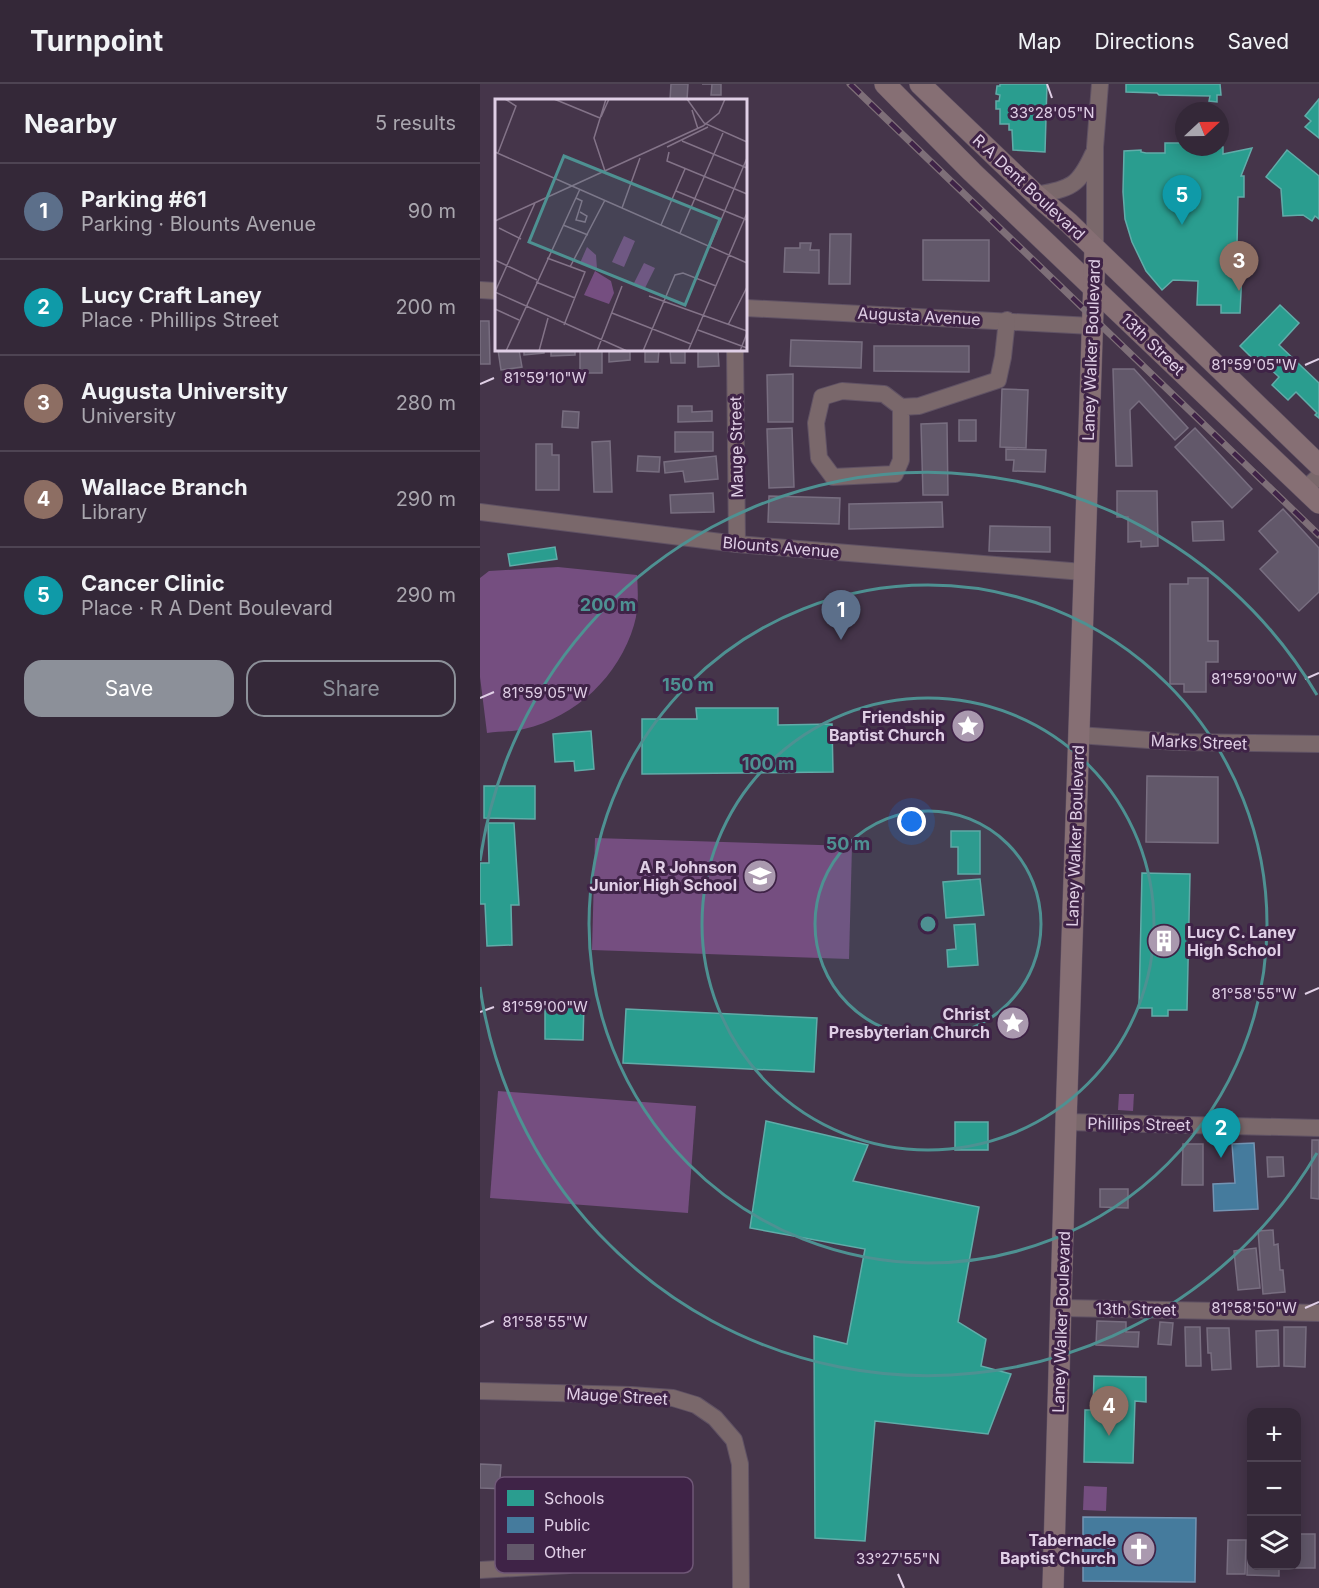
<!DOCTYPE html>
<meta charset="utf-8">
<style>
:root{--surface:#342838;--page:#3c3040;--text:#f1f3f6;--muted:#a9a6ae;--line:#4e4453;--accent:#8c9099}
body{margin:0;font-family:Inter,sans-serif;background:var(--page);color:var(--text)}
.controls{position:absolute;right:18px;bottom:18px;display:grid;overflow:hidden;border-radius:12px;box-shadow:0 3px 15px #0003}
.controls button{width:54px;height:54px;display:grid;place-items:center;padding:0;border:0;border-bottom:2px solid var(--line);background:var(--surface);color:var(--text);font:30px sans-serif}
.compass{position:absolute;left:695px;top:18px;width:54px;height:54px;border-radius:50%;background:var(--surface);box-shadow:0 3px 15px #0003;rotate:68deg}
.you{position:absolute;left:432px;top:738px;width:21px;height:21px;margin:-15px;border:4px solid #fff;border-radius:50%;background:#1a73e8;box-shadow:0 0 0 9px #1a73e833}
.badge{display:grid;place-items:center;width:39px;height:39px;border-radius:50%;background:var(--accent);color:#fff;font-size:20px;font-weight:700}
.pin{position:absolute;translate:-50% -50px;filter:drop-shadow(0 2px 3px #0008)}
.pin::after{content:'';position:absolute;top:32px;width:21px;height:18px;background:inherit;clip-path:polygon(0 0,100% 0,50% 100%)}
.list{margin:0;padding:0;list-style:none}
h2{display:flex;justify-content:space-between;align-items:center;height:78px;margin:0;padding:0 24px;font-size:26px}
h2 small{font-size:20px;font-weight:400;color:var(--muted)}
.list li{display:grid;grid-template-columns:39px 1fr auto;gap:18px;align-items:center;box-sizing:border-box;height:96px;padding:0 24px;border-top:2px solid var(--line)}
.list b{display:block;font-size:22px;white-space:nowrap}
.list p{margin:0;font-size:20px;white-space:nowrap;color:var(--muted)}
.list em{font-size:20px;font-style:normal;color:var(--muted)}
.actions{display:flex;gap:12px;padding:18px 24px}
.actions a{flex:1;padding:14px 0;border:2px solid var(--accent);border-radius:18px;text-align:center;font-size:21px;color:var(--accent)}
.actions .main{background:var(--accent);color:#fff}
.icon{flex:none;width:33px;height:33px;fill:none;stroke:currentColor;stroke-width:2;stroke-linecap:round;stroke-linejoin:round}
.map{position:relative;flex:none;width:839px;height:1504px;overflow:hidden}
header{display:flex;align-items:center;gap:36px;box-sizing:border-box;height:84px;padding:0 30px;background:var(--surface);border-bottom:2px solid var(--line)}
header strong{font-size:28px}
nav{display:flex;gap:33px;margin-inline-start:auto;font-size:21px}
main{display:flex}
aside{flex:1;background:var(--surface)}
.map>svg:first-child{display:block}
.green{fill:#754e80}
.schools{fill:#2a9d8f;stroke:#61aca9;stroke-width:1.5}
.public{fill:#457b9d;stroke:#7494b3;stroke-width:1.5}
.building{fill:#62586a;stroke:#786e80;stroke-width:1.5}
.lines{fill:none;stroke-linecap:round;stroke-linejoin:round}
.minor-casing{stroke:#605264;stroke-width:18}
.major-casing{stroke:#605264;stroke-width:22}
.minor{stroke:#7a686b;stroke-width:16}
.major{stroke:#866f74;stroke-width:21}
.rail-casing{stroke:#7e6f78;stroke-width:7}
.rail{stroke:#3f2347;stroke-width:4.5;stroke-dasharray:14;stroke-linecap:butt}
.ticks{fill:none;stroke:#e0cfe6;stroke-width:2}
.ring{fill:none;stroke:#4e9192;stroke-width:3}
.labels{text-anchor:middle;dominant-baseline:central;stroke-width:6;stroke-linejoin:round;paint-order:stroke}
.street-label{font-size:16px;fill:#e0cfe6;stroke:#3f2347}
.poi-label{font-size:16px;font-weight:bold;fill:#e0cfe6;stroke:#3f2347;text-anchor:end}
.inset-road{fill:none;stroke:#837388;stroke-width:1.5}
.view{fill:#4e9192;fill-opacity:0.15;stroke:#4e9192;stroke-width:3}
.inset-edge{fill:none;stroke:#e0cfe6;stroke-width:3}
.key{fill:#3f2347;stroke:#6f5777;stroke-width:1.5}
.key-label{font-size:16px;fill:#e0cfe6}
.ticks-label{font-size:15px;text-anchor:middle;fill:#e0cfe6;stroke:#3f2347;stroke-width:6;stroke-linejoin:round;paint-order:stroke}
.centre{fill:#4e9192;stroke:#3f2347;stroke-width:3}
.ring-label{font-size:18px;text-anchor:middle;font-weight:bold;fill:#4e9192;stroke:#3f2347;stroke-width:6;stroke-linejoin:round;paint-order:stroke}
</style>
<header>
<strong>Turnpoint</strong>
<nav><a>Map</a><a>Directions</a><a>Saved</a></nav>
</header>
<main>
<aside>
<h2>Nearby<small>5 results</small></h2>
<ul class="list">
<li><span class="badge" style="background:#5c6f8a">1</span><div><b>Parking #61</b><p>Parking · Blounts Avenue</p></div><em>90 m</em></li>
<li><span class="badge" style="background:#0f9aa8">2</span><div><b>Lucy Craft Laney</b><p>Place · Phillips Street</p></div><em>200 m</em></li>
<li><span class="badge" style="background:#8d6e63">3</span><div><b>Augusta University</b><p>University</p></div><em>280 m</em></li>
<li><span class="badge" style="background:#8d6e63">4</span><div><b>Wallace Branch</b><p>Library</p></div><em>290 m</em></li>
<li><span class="badge" style="background:#0f9aa8">5</span><div><b>Cancer Clinic</b><p>Place · R A Dent Boulevard</p></div><em>290 m</em></li>
</ul>
<div class="actions"><a class="main">Save</a><a>Share</a></div>
</aside>
<div class="map">
<svg width="839" height="1504" viewBox="0 0 839 1504">
<rect width="100%" height="100%" fill="#45354a"/>
<!-- green -->
<g class="green">
<path d="M 78,483 L 157,491 C 158,507 159,525 154,541 C 139,592 96,633 44,645 C 32,648 19,647 7,649 L 0,593 L 0,494 L 9,487 Z"/>
<path d="M 115,754 L 372,762 L 369,875 L 112,866 Z"/>
<path d="M 18,1007 L 216,1022 L 208,1129 L 10,1114 Z"/>
<path d="M 639,1010 L 654,1010 L 653,1027 L 638,1026 Z"/>
<path d="M 604,1402 L 627,1403 L 626,1427 L 603,1426 Z"/>
</g>
<!-- schools -->
<g class="schools">
<path d="M 520,0 L 567,0 L 565,68 L 533,66 L 532,46 L 529,46 L 529,40 L 520,40 L 520,25 L 516,25 L 516,17 L 519,17 L 520,11 L 516,10 L 517,2 L 520,2 Z"/>
<path d="M 646,0 L 740,0 L 741,11 L 737,11 L 737,18 L 729,17 L 730,12 L 679,11 L 677,9 L 646,8 Z"/>
<path d="M 839,15 L 839,54 L 825,43 L 831,37 L 825,32 Z"/>
<path d="M 685,59 L 704,59 L 704,63 L 743,63 L 743,70 L 772,64 L 761,92 L 764,92 L 764,113 L 758,113 L 757,162 L 762,163 L 762,181 L 755,181 L 754,187 L 762,188 L 760,229 L 741,229 L 741,221 L 717,221 L 718,197 L 693,196 L 682,206 L 666,187 L 652,158 L 645,135 L 643,108 L 644,67 L 661,66 L 661,68 L 666,69 L 685,69 Z"/>
<path d="M 807,66 L 839,92 L 839,135 L 835,132 L 832,137 L 823,131 L 803,132 L 801,105 L 786,93 Z"/>
<path d="M 800,221 L 819,239 L 799,261 L 839,299 L 839,334 L 835,331 L 837,329 L 816,308 L 808,316 L 792,301 L 799,293 L 777,273 L 774,276 L 760,262 Z"/>
<path d="M 75,463 L 77,475 L 30,482 L 28,470 Z"/>
<path d="M 216,624 L 298,624 L 298,641 L 352,640 L 353,688 L 162,690 L 162,635 L 217,635 Z"/>
<path d="M 111,647 L 114,685 L 95,687 L 94,677 L 75,678 L 73,650 Z"/>
<path d="M 4,702 L 55,702 L 55,735 L 4,734 Z"/>
<path d="M 8,739 L 34,739 L 39,821 L 31,821 L 32,861 L 7,862 L 5,820 L 0,820 L 0,779 L 9,779 Z"/>
<path d="M 471,747 L 500,747 L 500,790 L 478,790 L 478,763 L 471,763 Z"/>
<path d="M 662,789 L 710,790 L 707,926 L 688,926 L 688,932 L 672,932 L 672,924 L 659,924 Z"/>
<path d="M 500,795 L 504,831 L 466,834 L 463,798 Z"/>
<path d="M 495,840 L 498,881 L 468,883 L 467,866 L 476,865 L 474,841 Z"/>
<path d="M 86,918 L 104,919 L 103,956 L 65,955 L 65,925 L 86,926 Z"/>
<path d="M 146,925 L 337,934 L 334,988 L 143,979 Z"/>
<path d="M 286,1037 L 388,1061 L 373,1097 L 499,1123 L 478,1238 L 506,1255 L 501,1282 L 531,1290 L 508,1350 L 395,1337 L 385,1457 L 335,1454 L 334,1252 L 367,1260 L 385,1165 L 270,1144 Z"/>
<rect x="475" y="1038" width="33" height="28"/>
<path d="M 614,1292 L 666,1293 L 666,1318 L 655,1317 L 653,1379 L 604,1378 L 605,1326 L 613,1326 Z"/>
</g>
<!-- public -->
<g class="public">
<path d="M 774,1059 L 778,1125 L 734,1127 L 733,1100 L 755,1099 L 752,1060 Z"/>
<path d="M 603,1433 L 716,1434 L 715,1498 L 603,1497 Z"/>
</g>
<!-- building -->
<g class="building">
<path d="M 191,0 L 208,0 L 207,16 L 190,16 Z"/>
<path d="M 222,0 L 241,0 L 241,11 L 231,11 L 232,0 Z"/>
<path d="M 350,150 L 371,150 L 370,200 L 349,200 Z"/>
<path d="M 443,156 L 509,156 L 509,197 L 443,196 Z"/>
<path d="M 320,159 L 331,159 L 330,166 L 339,166 L 339,189 L 304,188 L 305,164 L 320,164 Z"/>
<path d="M 0,237 L 9,237 L 10,280 L 0,280 Z"/>
<path d="M 311,256 L 382,258 L 381,284 L 310,282 Z"/>
<path d="M 394,262 L 489,262 L 489,288 L 394,287 Z"/>
<path d="M 18,266 L 39,266 L 42,283 L 21,286 Z"/>
<path d="M 44,266 L 64,266 L 64,269 L 44,271 Z"/>
<path d="M 71,266 L 95,266 L 95,271 L 71,272 Z"/>
<rect x="100" y="266" width="22" height="23"/>
<path d="M 129,266 L 150,266 L 150,276 L 129,278 Z"/>
<path d="M 165,266 L 179,266 L 178,278 L 165,278 Z"/>
<path d="M 190,266 L 205,266 L 205,279 L 191,279 Z"/>
<path d="M 218,266 L 238,266 L 239,282 L 218,283 Z"/>
<path d="M 633,285 L 654,285 L 708,344 L 695,356 L 659,317 L 650,326 L 652,382 L 636,382 Z"/>
<path d="M 313,290 L 313,338 L 288,338 L 287,291 Z"/>
<path d="M 522,305 L 548,306 L 546,364 L 520,363 Z"/>
<path d="M 198,322 L 212,322 L 212,328 L 232,327 L 232,337 L 198,338 Z"/>
<path d="M 83,327 L 99,328 L 98,344 L 82,343 Z"/>
<rect x="479" y="336" width="17" height="21"/>
<path d="M 467,339 L 468,411 L 443,411 L 441,340 Z"/>
<path d="M 312,344 L 314,403 L 289,404 L 287,345 Z"/>
<path d="M 715,344 L 772,405 L 752,424 L 695,363 Z"/>
<path d="M 195,348 L 233,348 L 233,367 L 195,368 Z"/>
<path d="M 130,357 L 132,408 L 114,408 L 112,358 Z"/>
<path d="M 56,360 L 72,360 L 72,371 L 79,371 L 79,406 L 56,406 Z"/>
<path d="M 526,365 L 566,366 L 565,388 L 533,387 L 534,376 L 526,376 Z"/>
<path d="M 158,372 L 180,373 L 179,388 L 157,387 Z"/>
<path d="M 236,372 L 238,395 L 205,398 L 203,387 L 185,389 L 184,378 Z"/>
<path d="M 637,407 L 677,407 L 678,462 L 661,463 L 661,457 L 648,458 L 648,433 L 637,433 Z"/>
<path d="M 233,409 L 234,428 L 191,429 L 190,411 Z"/>
<path d="M 289,412 L 360,414 L 359,440 L 288,438 Z"/>
<path d="M 462,418 L 463,443 L 369,445 L 369,420 Z"/>
<path d="M 803,425 L 839,464 L 839,508 L 819,527 L 780,485 L 798,468 L 779,447 Z"/>
<path d="M 743,437 L 744,456 L 713,457 L 712,438 Z"/>
<path d="M 510,442 L 570,443 L 570,468 L 509,467 Z"/>
<path d="M 708,494 L 728,494 L 728,557 L 738,557 L 738,578 L 726,578 L 726,608 L 704,608 L 704,600 L 690,600 L 690,500 L 708,500 Z"/>
<path d="M 667,692 L 738,693 L 738,759 L 666,758 Z"/>
<path d="M 832,1056 L 839,1056 L 839,1115 L 831,1114 Z"/>
<path d="M 703,1060 L 723,1060 L 723,1101 L 702,1101 Z"/>
<path d="M 787,1073 L 803,1073 L 804,1092 L 788,1093 Z"/>
<path d="M 620,1105 L 648,1105 L 648,1124 L 620,1123 Z"/>
<path d="M 793,1146 L 794,1161 L 798,1160 L 800,1186 L 803,1186 L 805,1208 L 783,1210 L 778,1147 Z"/>
<path d="M 776,1164 L 780,1204 L 758,1206 L 754,1167 Z"/>
<path d="M 617,1237 L 646,1238 L 646,1248 L 659,1248 L 658,1263 L 616,1261 Z"/>
<path d="M 680,1238 L 693,1239 L 691,1261 L 678,1260 Z"/>
<path d="M 705,1243 L 720,1243 L 721,1282 L 706,1282 Z"/>
<path d="M 804,1243 L 826,1243 L 825,1283 L 804,1282 Z"/>
<path d="M 727,1244 L 749,1244 L 751,1285 L 732,1286 L 731,1269 L 728,1269 Z"/>
<path d="M 798,1246 L 799,1282 L 777,1283 L 776,1247 Z"/>
<path d="M 0,1380 L 21,1381 L 20,1394 L 27,1395 L 27,1405 L 0,1404 Z"/>
<path d="M 768,1446 L 772,1446 L 772,1482 L 799,1482 L 799,1492 L 767,1491 Z"/>
<path d="M 816,1450 L 835,1450 L 835,1484 L 813,1484 L 813,1482 L 816,1482 Z"/>
<path d="M 748,1456 L 766,1456 L 765,1490 L 747,1490 Z"/>
</g>
<g class="lines">
<defs>
<g id="minor">
<path d="M 556,111 C 591,104 598,103 613,70"/>
<path d="M 615,165 L 615,63 L 620,0"/>
<path d="M 0,206 L 16,207"/>
<path d="M 266,224 L 612,242"/>
<path d="M 255,266 L 257,460"/>
<path d="M 421,323 L 421,376 L 415,390 L 353,393 L 339,374 L 336,339 L 342,313 L 362,307 L 404,310 L 421,323 L 439,322 L 518,296 L 523,273 L 527,236"/>
<path d="M 825,405 L 839,392"/>
<path d="M 0,428 L 257,460 L 603,488"/>
<path d="M 598,651 L 697,658 L 839,660"/>
<path d="M 586,1038 L 839,1044"/>
<path d="M 582,1224 L 839,1229"/>
<path d="M 0,1307 L 151,1311 L 193,1314 L 216,1321 L 235,1334 L 254,1356 L 260,1380 L 261,1504"/>
<path d="M 0,1486 L 89,1481"/>
</g>
<g id="major">
<path d="M 405,0 L 492,88 L 839,419"/>
<path d="M 440,0 L 556,111 L 589,139 L 839,381"/>
<path d="M 573,1504 L 586,1038 L 615,165"/>
</g>
</defs>
<!-- minor casing -->
<use href="#minor" class="minor-casing"/>
<!-- major casing -->
<use href="#major" class="major-casing"/>
<!-- minor -->
<use href="#minor" class="minor"/>
<!-- major -->
<use href="#major" class="major"/>
<defs>
<path id="rail" d="M 370,0 L 839,451"/>
</defs>
<!-- rail casing -->
<use href="#rail" class="rail-casing"/>
<!-- rail -->
<use href="#rail" class="rail"/>
</g>
<!-- ticks -->
<path class="ticks" d="M 567,0 L 572,14M 825,281 L 839,275M 0,300 L 14,294M 825,595 L 839,589M 0,614 L 14,608M 825,910 L 839,904M 0,928 L 14,923M 825,1224 L 839,1218M 0,1243 L 14,1237M 418,1490 L 424,1504"/>
<!-- distance rings -->
<circle cx="448" cy="840" r="113" fill="#4e9192" fill-opacity=".12"/>
<g class="ring">
<circle cx="448" cy="840" r="113"/>
<circle cx="448" cy="840" r="226"/>
<circle cx="448" cy="840" r="339"/>
<path d="M837 1069A452 452 0 0 1 0 903M0 777A452 452 0 0 1 837 611"/>
</g>
<!-- icons -->
<defs>
<symbol id="sight-disc" viewBox="-11 -11 22 22"><circle r="9.5" fill="#aa99af" stroke="#3f2347"/><path d="M0-6L1.8-2.2L6-1.7L2.9 1.2L3.7 5.4L0 3.3L-3.7 5.4L-2.9 1.2L-6-1.7L-1.8-2.2Z" fill="#fff"/></symbol>
<symbol id="school-disc" viewBox="-11 -11 22 22"><circle r="9.5" fill="#aa99af" stroke="#3f2347"/><path d="M0-5L7-2L0 1L-7-2ZM-4 1L0 2.5L4 1V4Q0 6-4 4Z" fill="#fff"/></symbol>
<symbol id="building-disc" viewBox="-11 -11 22 22"><circle r="9.5" fill="#aa99af" stroke="#3f2347"/><path d="M-4-6H4V6H1V3H-1V6H-4ZM-2.5-4.3h1.7v1.8h-1.7ZM.8-4.3h1.7v1.8H.8ZM-2.5-1h1.7V.8h-1.7ZM.8-1h1.7V.8H.8Z" fill="#fff"/></symbol>
<symbol id="church-disc" viewBox="-11 -11 22 22"><circle r="9.5" fill="#aa99af" stroke="#3f2347"/><path d="M-1.2-6h2.4v3.5h3.3v2.4h-3.3V6h-2.4V-.1h-3.3v-2.4h3.3Z" fill="#fff"/></symbol>
</defs>
<g fill-rule="evenodd">
<use href="#sight-disc" x="469" y="623" width="38" height="38"/>
<use href="#school-disc" x="261" y="773" width="38" height="38"/>
<use href="#building-disc" x="665" y="838" width="38" height="38"/>
<use href="#sight-disc" x="514" y="920" width="38" height="38"/>
<use href="#church-disc" x="640" y="1446" width="38" height="38"/>
</g>
<g class="labels">
<!-- street labels -->
<g class="street-label">
<text transform="translate(549 103) rotate(43)">R A Dent Boulevard</text>
<text transform="translate(439 232) rotate(3)">Augusta Avenue</text>
<text transform="translate(673 260) rotate(44)">13th Street</text>
<text transform="translate(611 266) rotate(-88)">Laney Walker Boulevard</text>
<text transform="translate(256 363) rotate(-91)">Mauge Street</text>
<text transform="translate(301 463) rotate(5)">Blounts Avenue</text>
<text transform="translate(719 658) rotate(2)">Marks Street</text>
<text transform="translate(595 752) rotate(-88)">Laney Walker Boulevard</text>
<text transform="translate(659 1040) rotate(1)">Phillips Street</text>
<text transform="translate(656 1225) rotate(1)">13th Street</text>
<text transform="translate(581 1238) rotate(-88)">Laney Walker Boulevard</text>
<text transform="translate(137 1312) rotate(3)">Mauge Street</text>
</g>
<!-- poi labels -->
<g class="poi-label">
<text x="465" y="633">Friendship<tspan x="465" dy="18">Baptist Church</tspan></text>
<text x="257" y="783">A R Johnson<tspan x="257" dy="18">Junior High School</tspan></text>
<text x="707" y="848" text-anchor="start">Lucy C. Laney<tspan x="707" dy="18">High School</tspan></text>
<text x="510" y="930">Christ<tspan x="510" dy="18">Presbyterian Church</tspan></text>
<text x="636" y="1456">Tabernacle<tspan x="636" dy="18">Baptist Church</tspan></text>
</g>
</g>
<!-- overview -->
<g transform="translate(15 15)">
<rect width="252" height="252" fill="#45354a"/>
<path d="M 129,137 L 140,142 L 129,168 L 117,163 ZM 92,148 L 101,156 L 102,170 L 85,164 ZM 149,164 L 160,169 L 150,189 L 139,184 ZM 100,172 L 116,182 L 119,194 L 114,205 L 89,196 Z" fill="#754e80"/>
<path class="inset-road" d="M 59,0 L 105,19M 192,0 L 209,24 L 252,43M 197,11 L 203,30M 106,18 L 114,0M 187,42 L 252,69M 172,48 L 213,28M 0,53 L 77,87M 174,53 L 172,62 L 252,95M 3,54 L 21,7 L 10,0M 111,75 L 99,39 L 111,0M 77,87 L 252,164M 181,92 L 252,121M 81,99 L 87,102 L 81,121 L 90,123 L 92,117 L 85,113M 127,109 L 145,59M 0,122 L 208,27 L 224,14 L 230,0M 68,126 L 93,136M 166,126 L 190,70M 4,129 L 26,140M 185,134 L 228,34M 215,147 L 252,59M 52,159 L 90,173 L 69,226M 0,161 L 42,181M 75,168 L 110,101M 41,183 L 80,199M 0,193 L 132,252M 0,193 L 40,104M 154,197 L 252,232M 0,210 L 24,221M 117,214 L 196,245M 233,226 L 252,188M 203,231 L 252,249M 11,252 L 85,90M 44,252 L 53,219M 102,252 L 127,187M 148,252 L 180,176 L 188,174 L 221,187M 193,252 L 252,114M 245,252 L 252,234"/>
<path class="view" d="M 69,57 L 225,120 L 190,206 L 34,143 Z"/>
<rect width="252" height="252" class="inset-edge"/>
</g>
<!-- legend -->
<rect x="15" y="1393" width="198" height="96" rx="9" class="key"/>
<rect x="27" y="1406" width="27" height="16" fill="#2a9d8f"/>
<rect x="27" y="1433" width="27" height="16" fill="#457b9d"/>
<rect x="27" y="1460" width="27" height="16" fill="#62586a"/>
<g class="key-label">
<text x="64" y="1420">Schools</text>
<text x="64" y="1447">Public</text>
<text x="64" y="1474">Other</text>
</g>
<g class="ticks-label">
<text x="572" y="34">33°28'05"N</text>
<text x="774" y="286">81°59'05"W</text>
<text x="65" y="299">81°59'10"W</text>
<text x="774" y="600">81°59'00"W</text>
<text x="65" y="614">81°59'05"W</text>
<text x="774" y="915">81°58'55"W</text>
<text x="65" y="928">81°59'00"W</text>
<text x="774" y="1229">81°58'50"W</text>
<text x="65" y="1243">81°58'55"W</text>
<text x="418" y="1480">33°27'55"N</text>
</g>
<circle cx="448" cy="840" r="9" class="centre"/>
<g class="ring-label">
<text x="128" y="527">200 m</text>
<text x="208" y="607">150 m</text>
<text x="288" y="686">100 m</text>
<text x="368" y="766">50 m</text>
</g>
</svg>
<div class="controls">
<button>+</button>
<button>−</button>
<button><svg class="icon" aria-label="layers" viewBox="0 0 24 24"><path d="M12 4l9 5-9 5-9-5zM3 14l9 5 9-5"/></svg></button>
</div>
<svg class="compass" viewBox="-18 -18 36 36"><path d="M0-13l5 13h-10z" fill="#e53935"/><path d="M0 13l5-13h-10z" fill="#a9a6ae"/></svg>
<div class="you"></div>
<div class="pin badge" style="left:361px;top:556px;background:#5c6f8a">1</div>
<div class="pin badge" style="left:741px;top:1074px;background:#0f9aa8">2</div>
<div class="pin badge" style="left:759px;top:207px;background:#8d6e63">3</div>
<div class="pin badge" style="left:629px;top:1352px;background:#8d6e63">4</div>
<div class="pin badge" style="left:702px;top:141px;background:#0f9aa8">5</div>
</div>
</main>
